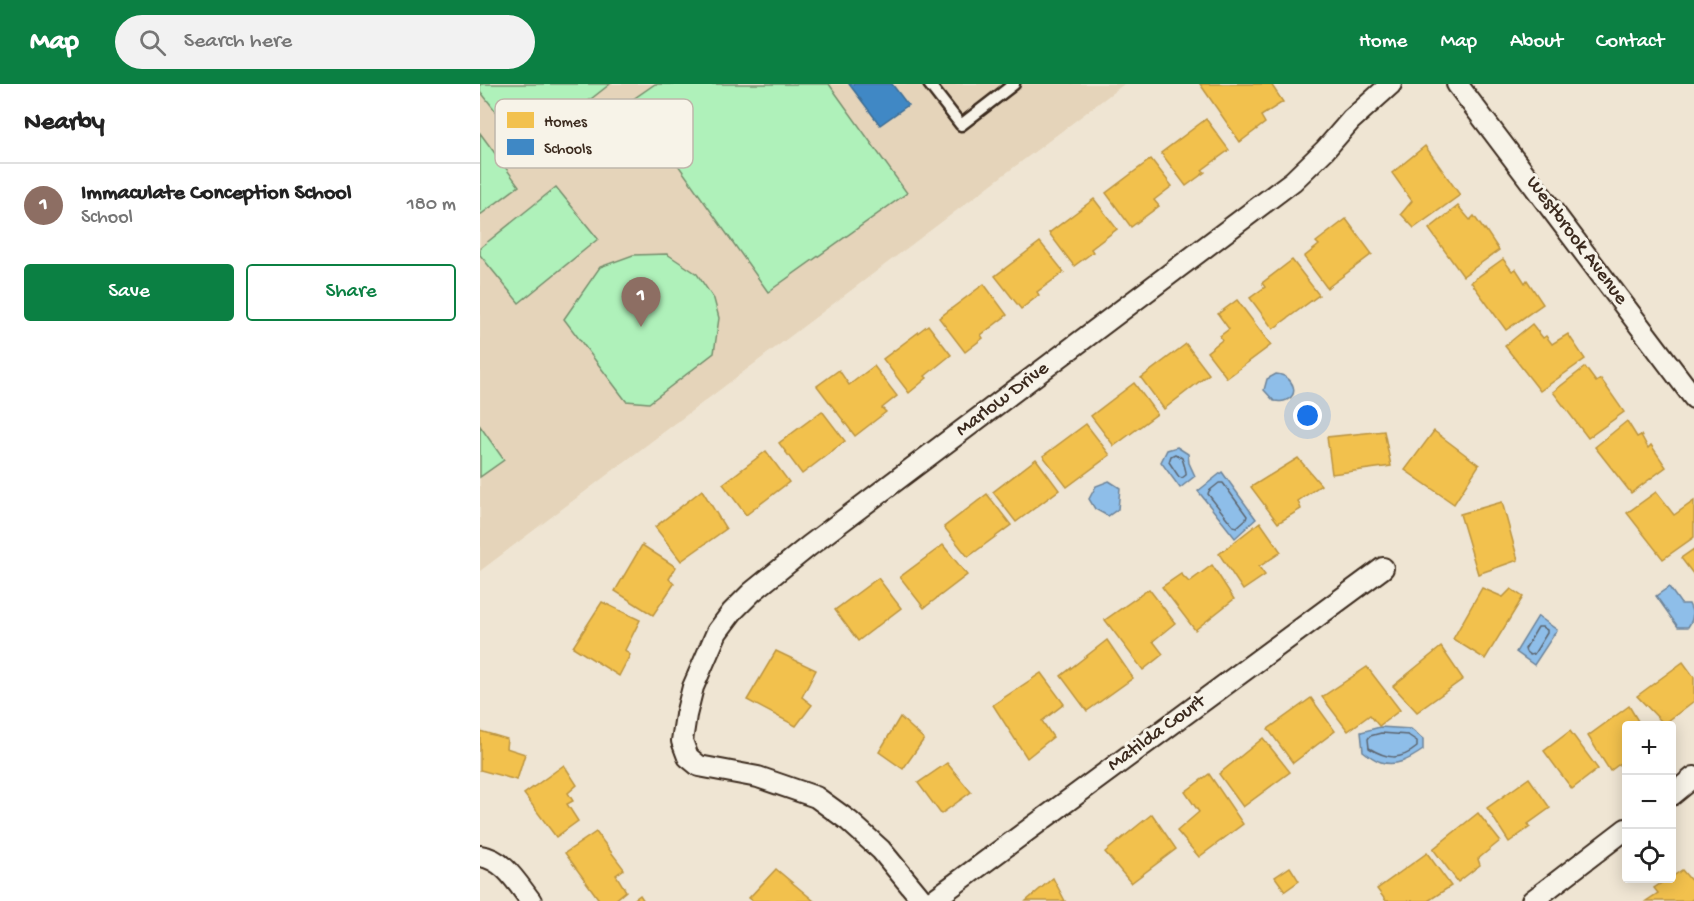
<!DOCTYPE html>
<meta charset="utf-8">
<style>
:root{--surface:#fff;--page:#f2f2f2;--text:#222;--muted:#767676;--line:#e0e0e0;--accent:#0b8043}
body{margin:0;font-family:"Gochi Hand",sans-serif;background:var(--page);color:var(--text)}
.controls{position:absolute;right:18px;bottom:18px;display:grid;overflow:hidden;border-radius:6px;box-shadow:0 3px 15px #0003}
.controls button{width:54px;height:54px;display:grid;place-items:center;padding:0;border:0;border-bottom:2px solid var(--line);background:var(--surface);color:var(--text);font:30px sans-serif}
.you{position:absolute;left:828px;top:332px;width:21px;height:21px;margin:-15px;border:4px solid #fff;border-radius:50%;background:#1a73e8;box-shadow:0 0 0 9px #1a73e833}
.badge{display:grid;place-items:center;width:39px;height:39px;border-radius:50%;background:var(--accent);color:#fff;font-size:20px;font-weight:700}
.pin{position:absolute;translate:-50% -50px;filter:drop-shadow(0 2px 3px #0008)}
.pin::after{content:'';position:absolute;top:32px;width:21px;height:18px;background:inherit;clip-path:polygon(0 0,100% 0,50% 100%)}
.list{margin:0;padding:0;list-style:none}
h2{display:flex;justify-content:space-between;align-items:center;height:78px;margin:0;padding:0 24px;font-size:26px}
h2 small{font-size:20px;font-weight:400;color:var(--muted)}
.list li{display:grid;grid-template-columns:39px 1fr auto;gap:18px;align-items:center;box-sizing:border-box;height:84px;padding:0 24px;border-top:2px solid var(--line)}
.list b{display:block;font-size:22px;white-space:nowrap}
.list p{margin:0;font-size:20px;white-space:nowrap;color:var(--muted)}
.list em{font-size:20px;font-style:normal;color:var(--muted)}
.actions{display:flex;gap:12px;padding:18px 24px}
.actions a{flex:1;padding:14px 0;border:2px solid var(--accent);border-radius:6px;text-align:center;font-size:21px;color:var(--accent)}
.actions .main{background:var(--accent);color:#fff}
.icon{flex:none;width:33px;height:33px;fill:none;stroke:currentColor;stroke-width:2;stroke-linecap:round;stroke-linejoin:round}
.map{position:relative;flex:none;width:1214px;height:817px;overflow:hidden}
header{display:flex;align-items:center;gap:36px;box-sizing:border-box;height:84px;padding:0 30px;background:var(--accent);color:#fff}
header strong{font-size:28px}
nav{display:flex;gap:33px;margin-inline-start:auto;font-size:21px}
.search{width:420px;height:54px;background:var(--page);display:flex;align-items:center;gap:15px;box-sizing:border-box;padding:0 21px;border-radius:33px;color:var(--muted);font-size:22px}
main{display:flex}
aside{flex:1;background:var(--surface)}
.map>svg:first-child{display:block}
.built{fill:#e5d4ba}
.green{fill:#aff1ba;stroke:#758e6c;stroke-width:1.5}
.water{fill:#8ebee9;stroke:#6d8398;stroke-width:1.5}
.homes{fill:#f2c14e;stroke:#bb9440;stroke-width:1.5}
.schools{fill:#3f88c5;stroke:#3e6c93;stroke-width:1.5}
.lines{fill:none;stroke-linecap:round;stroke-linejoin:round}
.shore{stroke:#5c656f;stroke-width:1.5}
.lane-casing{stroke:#3b2a1e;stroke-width:15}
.street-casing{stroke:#3b2a1e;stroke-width:24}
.lane{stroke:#f7f3e8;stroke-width:10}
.street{stroke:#f7f3e8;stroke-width:20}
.labels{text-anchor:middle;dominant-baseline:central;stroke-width:6;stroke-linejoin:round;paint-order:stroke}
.street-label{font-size:20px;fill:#3b2a1e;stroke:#f7f3e8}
.key{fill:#f7f3e8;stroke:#bfb7ab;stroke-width:1.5}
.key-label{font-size:16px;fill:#3b2a1e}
</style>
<header>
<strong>Map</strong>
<div class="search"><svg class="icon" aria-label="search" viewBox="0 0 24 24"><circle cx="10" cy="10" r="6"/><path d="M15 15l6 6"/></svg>Search here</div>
<nav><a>Home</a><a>Map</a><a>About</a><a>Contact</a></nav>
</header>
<main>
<aside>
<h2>Nearby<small></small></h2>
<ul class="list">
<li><span class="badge" style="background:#8d6e63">1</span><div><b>Immaculate Conception School</b><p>School</p></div><em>180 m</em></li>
</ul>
<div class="actions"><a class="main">Save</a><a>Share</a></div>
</aside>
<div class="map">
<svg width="1214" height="817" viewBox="0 0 1214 817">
<rect width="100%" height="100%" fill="#efe5d3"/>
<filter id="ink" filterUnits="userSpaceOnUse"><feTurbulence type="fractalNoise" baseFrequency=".0167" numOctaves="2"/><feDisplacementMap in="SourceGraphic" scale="12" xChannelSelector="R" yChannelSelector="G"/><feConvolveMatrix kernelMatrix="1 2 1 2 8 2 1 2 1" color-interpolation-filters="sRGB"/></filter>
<g filter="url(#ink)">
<!-- built -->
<path class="built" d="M 0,0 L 644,0 L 0,487 Z"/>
<!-- green -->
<g class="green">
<path d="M 0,0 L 130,0 L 46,66 L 0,7 Z"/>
<path d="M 175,0 L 349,0 L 427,109 L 288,208 L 152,16 Z"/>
<path d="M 0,49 L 39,102 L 0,131 Z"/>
<path d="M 76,103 L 118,155 L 39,219 L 0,171 L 0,164 Z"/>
<path d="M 187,170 L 217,190 L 234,215 L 239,234 L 234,269 L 169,319 L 146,317 L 84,235 L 120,183 L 153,171 Z"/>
<path d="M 0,342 L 24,376 L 0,393 Z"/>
</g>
<!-- water -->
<g class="water">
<path d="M 796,290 C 814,291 821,313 804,317 C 801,318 797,317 794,317 L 784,306 L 787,295 Z"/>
<path d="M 697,363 L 708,370 L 709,379 L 715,392 L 700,404 L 681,378 L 687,366 Z"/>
<path d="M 742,388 L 776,435 L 755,454 L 718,407 Z"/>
<path d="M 629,397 L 640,404 L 638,425 L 628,432 L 615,425 L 609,415 L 616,402 Z"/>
<path d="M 1189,503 L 1201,520 L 1209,520 C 1214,530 1214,534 1208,543 L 1198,543 L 1176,512 Z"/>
<path d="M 1058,532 L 1077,546 L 1054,581 L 1036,568 Z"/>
<path d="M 900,643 L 931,645 L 943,655 L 943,666 C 930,675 916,683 901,678 C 895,676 888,671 883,667 L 881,648 Z"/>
</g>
<!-- homes -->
<g class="homes">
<path d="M 720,0 L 791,0 L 803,18 L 781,32 L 785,39 L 760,58 Z"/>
<path d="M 726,35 L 749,66 L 722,86 L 725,88 L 706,102 L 681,69 Z"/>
<path d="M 945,62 L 980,111 L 934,144 L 921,130 L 932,117 L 912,89 Z"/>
<path d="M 671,75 L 692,102 L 674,116 L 679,122 L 651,143 L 626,109 Z"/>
<path d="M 614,115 L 637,145 L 611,165 L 613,168 L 594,182 L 569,149 Z"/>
<path d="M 978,122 L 990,136 L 994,132 L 1004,146 L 1005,145 L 1019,166 L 983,192 L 949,145 Z"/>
<path d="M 866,135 L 892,170 L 847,204 L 824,173 L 839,161 L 836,158 Z"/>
<path d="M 560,158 L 584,188 L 557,208 L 559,211 L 541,225 L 515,192 Z"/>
<path d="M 1023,175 L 1032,187 L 1036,185 L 1045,199 L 1047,196 L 1063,220 L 1026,246 L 991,198 Z"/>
<path d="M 812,176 L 839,211 L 793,245 L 770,214 L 785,203 L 782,199 Z"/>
<path d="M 504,200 L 527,231 L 501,251 L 503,254 L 485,268 L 459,234 Z"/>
<path d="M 757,216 L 791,261 L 747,294 L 727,268 L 742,256 L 740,252 L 749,245 L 738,230 Z"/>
<path d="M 1052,240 L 1063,254 L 1066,252 L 1072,260 L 1088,250 L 1105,275 L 1060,307 L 1025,262 Z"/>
<path d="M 448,241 L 471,271 L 445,292 L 447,294 L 429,309 L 403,275 Z"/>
<path d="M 706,260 L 729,290 L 684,325 L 661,294 Z"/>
<path d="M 394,282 L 417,312 L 402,324 L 406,328 L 375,352 L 337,302 L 359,286 L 369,301 Z"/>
<path d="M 1105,283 L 1116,298 L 1121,295 L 1144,328 L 1108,354 L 1073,308 Z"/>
<path d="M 654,299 L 677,330 L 634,362 L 611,332 Z"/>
<path d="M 342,327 L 365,357 L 322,390 L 299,359 Z"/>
<path d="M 1147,337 L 1157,353 L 1161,351 L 1168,364 L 1171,361 L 1186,383 L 1151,409 L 1115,363 Z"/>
<path d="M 606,340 L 630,371 L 587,403 L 563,372 Z"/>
<path d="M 904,347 L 911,382 L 852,390 L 847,353 Z"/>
<path d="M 954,347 L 999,381 L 974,420 L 925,386 Z"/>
<path d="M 286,367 L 309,398 L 266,431 L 243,400 Z"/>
<path d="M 818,374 L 841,401 L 818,417 L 821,425 L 798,439 L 771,403 Z"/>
<path d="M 556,375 L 579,406 L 536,438 L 513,408 Z"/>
<path d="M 222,406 L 246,445 L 201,477 L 175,443 Z"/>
<path d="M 1176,408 L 1194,431 L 1214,417 L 1214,453 L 1183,475 L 1147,429 Z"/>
<path d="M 507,410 L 531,441 L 488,473 L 464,443 Z"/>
<path d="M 1022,418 L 1038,476 L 998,490 L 980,430 Z"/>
<path d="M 780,438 L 801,468 L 779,483 L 785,491 L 763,506 L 739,470 Z"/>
<path d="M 162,461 L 196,483 L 189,495 L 194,500 L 173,531 L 135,507 Z"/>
<path d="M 463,461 L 487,491 L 444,524 L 420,493 Z"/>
<path d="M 1214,465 L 1214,491 L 1201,474 Z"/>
<path d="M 732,481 L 754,515 L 715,546 L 682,503 L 701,490 L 709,498 Z"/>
<path d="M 398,494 L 421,524 L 378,557 L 355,526 Z"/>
<path d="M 1002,504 L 1023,513 L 1031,505 L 1043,513 L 1005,575 L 973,555 Z"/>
<path d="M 669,505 L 695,539 L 673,557 L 683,570 L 663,586 L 625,536 Z"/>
<path d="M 122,518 L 160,536 L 145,566 L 150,571 L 139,592 L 93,563 Z"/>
<path d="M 627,556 L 653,594 L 607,627 L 581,592 Z"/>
<path d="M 961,563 L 983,595 L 937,628 L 913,602 Z"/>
<path d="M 296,567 L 336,586 L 322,613 L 332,621 L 316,642 L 267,616 Z"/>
<path d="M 1203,578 L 1214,593 L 1214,617 L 1184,640 L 1157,612 Z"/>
<path d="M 887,583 L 920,626 L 899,642 L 890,631 L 868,647 L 842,613 Z"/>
<path d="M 561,589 L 584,620 L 562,637 L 573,653 L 547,674 L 513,621 Z"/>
<path d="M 831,614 L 855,647 L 813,679 L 788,645 Z"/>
<path d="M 1149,622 L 1161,642 L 1146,642 L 1146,675 L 1130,687 L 1108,652 Z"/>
<path d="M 420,633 L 444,655 L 423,685 L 399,668 Z"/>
<path d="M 0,647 L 27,655 L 26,664 L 45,670 L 37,696 L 0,686 Z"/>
<path d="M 1090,647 L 1118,685 L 1092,705 L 1064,667 Z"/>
<path d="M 783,654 L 810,688 L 763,723 L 739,690 Z"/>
<path d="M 467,679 L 491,708 L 461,730 L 438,699 Z"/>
<path d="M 84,681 L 97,701 L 88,709 L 93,717 L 87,720 L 98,737 L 76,753 L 44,710 Z"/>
<path d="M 729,690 L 763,740 L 719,773 L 697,747 L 719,728 L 705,708 Z"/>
<path d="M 1049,694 L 1070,724 L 1048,740 L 1050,743 L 1029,758 L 1007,724 Z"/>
<path d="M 998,729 L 1020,757 L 998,775 L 1000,781 L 978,798 L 953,765 Z"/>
<path d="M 672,730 L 696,765 L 651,799 L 625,768 Z"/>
<path d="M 116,748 L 144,785 L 136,791 L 146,807 L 134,817 L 120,817 L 85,769 Z"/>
<path d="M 947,769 L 971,802 L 948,817 L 906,817 L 897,805 Z"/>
<path d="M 810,783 L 819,797 L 805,807 L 795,793 Z"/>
<path d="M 296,785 L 334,817 L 273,817 L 269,814 Z"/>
<path d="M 1202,786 L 1214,800 L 1214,814 L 1210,817 L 1166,817 L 1178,809 L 1174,804 L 1189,794 L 1192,794 L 1192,793 Z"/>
<path d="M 573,794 L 585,817 L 546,817 Z"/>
<path d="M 160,811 L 164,817 L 152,817 Z"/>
</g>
<!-- schools -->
<path class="schools" d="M 369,0 L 412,0 L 428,21 L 400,41 Z"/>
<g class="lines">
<!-- shore -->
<g class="shore">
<path d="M 695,370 L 702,374 C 703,378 707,388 706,391 L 702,394 L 699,393 L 689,378 L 691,372 Z"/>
<path d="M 739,399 L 743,399 L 767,432 L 766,435 L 757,443 L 753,442 L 728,410 L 729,407 Z"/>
<path d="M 1058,543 L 1062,543 L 1067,546 L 1067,549 L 1054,570 L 1050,571 L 1046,568 L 1045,565 Z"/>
<path d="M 901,649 L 928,651 L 937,657 L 937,663 C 920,677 907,675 889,664 L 888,655 L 890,652 Z"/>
</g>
<defs>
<path id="lane" d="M 449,0 L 481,41 L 534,0"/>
<g id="street">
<path d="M 977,0 L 1214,314"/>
<path d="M 1192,711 L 1214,693"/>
<path d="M 0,772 C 24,775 37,799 51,817"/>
<path d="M 443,817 L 401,766 L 369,737 L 336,713 L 278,693 L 219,682 L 208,673 L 202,657 L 206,631 L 213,603 L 237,548 L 252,528 L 272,508 L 329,462 L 813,97 L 845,66 L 871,36 L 911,0"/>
<path d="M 452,817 L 903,484"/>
<path d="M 1052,817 L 1146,745"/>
</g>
</defs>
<!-- lane casing -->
<use href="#lane" class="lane-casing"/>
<!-- street casing -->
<use href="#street" class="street-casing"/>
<!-- lane -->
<use href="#lane" class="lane"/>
<!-- street -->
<use href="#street" class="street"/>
</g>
</g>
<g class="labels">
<!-- street labels -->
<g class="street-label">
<text transform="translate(1096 157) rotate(53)">Westbrook Avenue</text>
<text transform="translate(523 316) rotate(-37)">Marlow Drive</text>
<text transform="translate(677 650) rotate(-36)">Matilda Court</text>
</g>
</g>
<!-- legend -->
<rect x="15" y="15" width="198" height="69" rx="9" class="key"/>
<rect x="27" y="28" width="27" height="16" fill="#f2c14e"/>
<rect x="27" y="55" width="27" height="16" fill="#3f88c5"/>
<g class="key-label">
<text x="64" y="42">Homes</text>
<text x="64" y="69">Schools</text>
</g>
</svg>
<div class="controls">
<button>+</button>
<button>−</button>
<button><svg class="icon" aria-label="locate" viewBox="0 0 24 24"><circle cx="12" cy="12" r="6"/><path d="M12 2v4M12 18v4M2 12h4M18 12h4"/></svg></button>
</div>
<div class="you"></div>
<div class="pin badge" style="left:161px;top:243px;background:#8d6e63">1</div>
</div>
</main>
